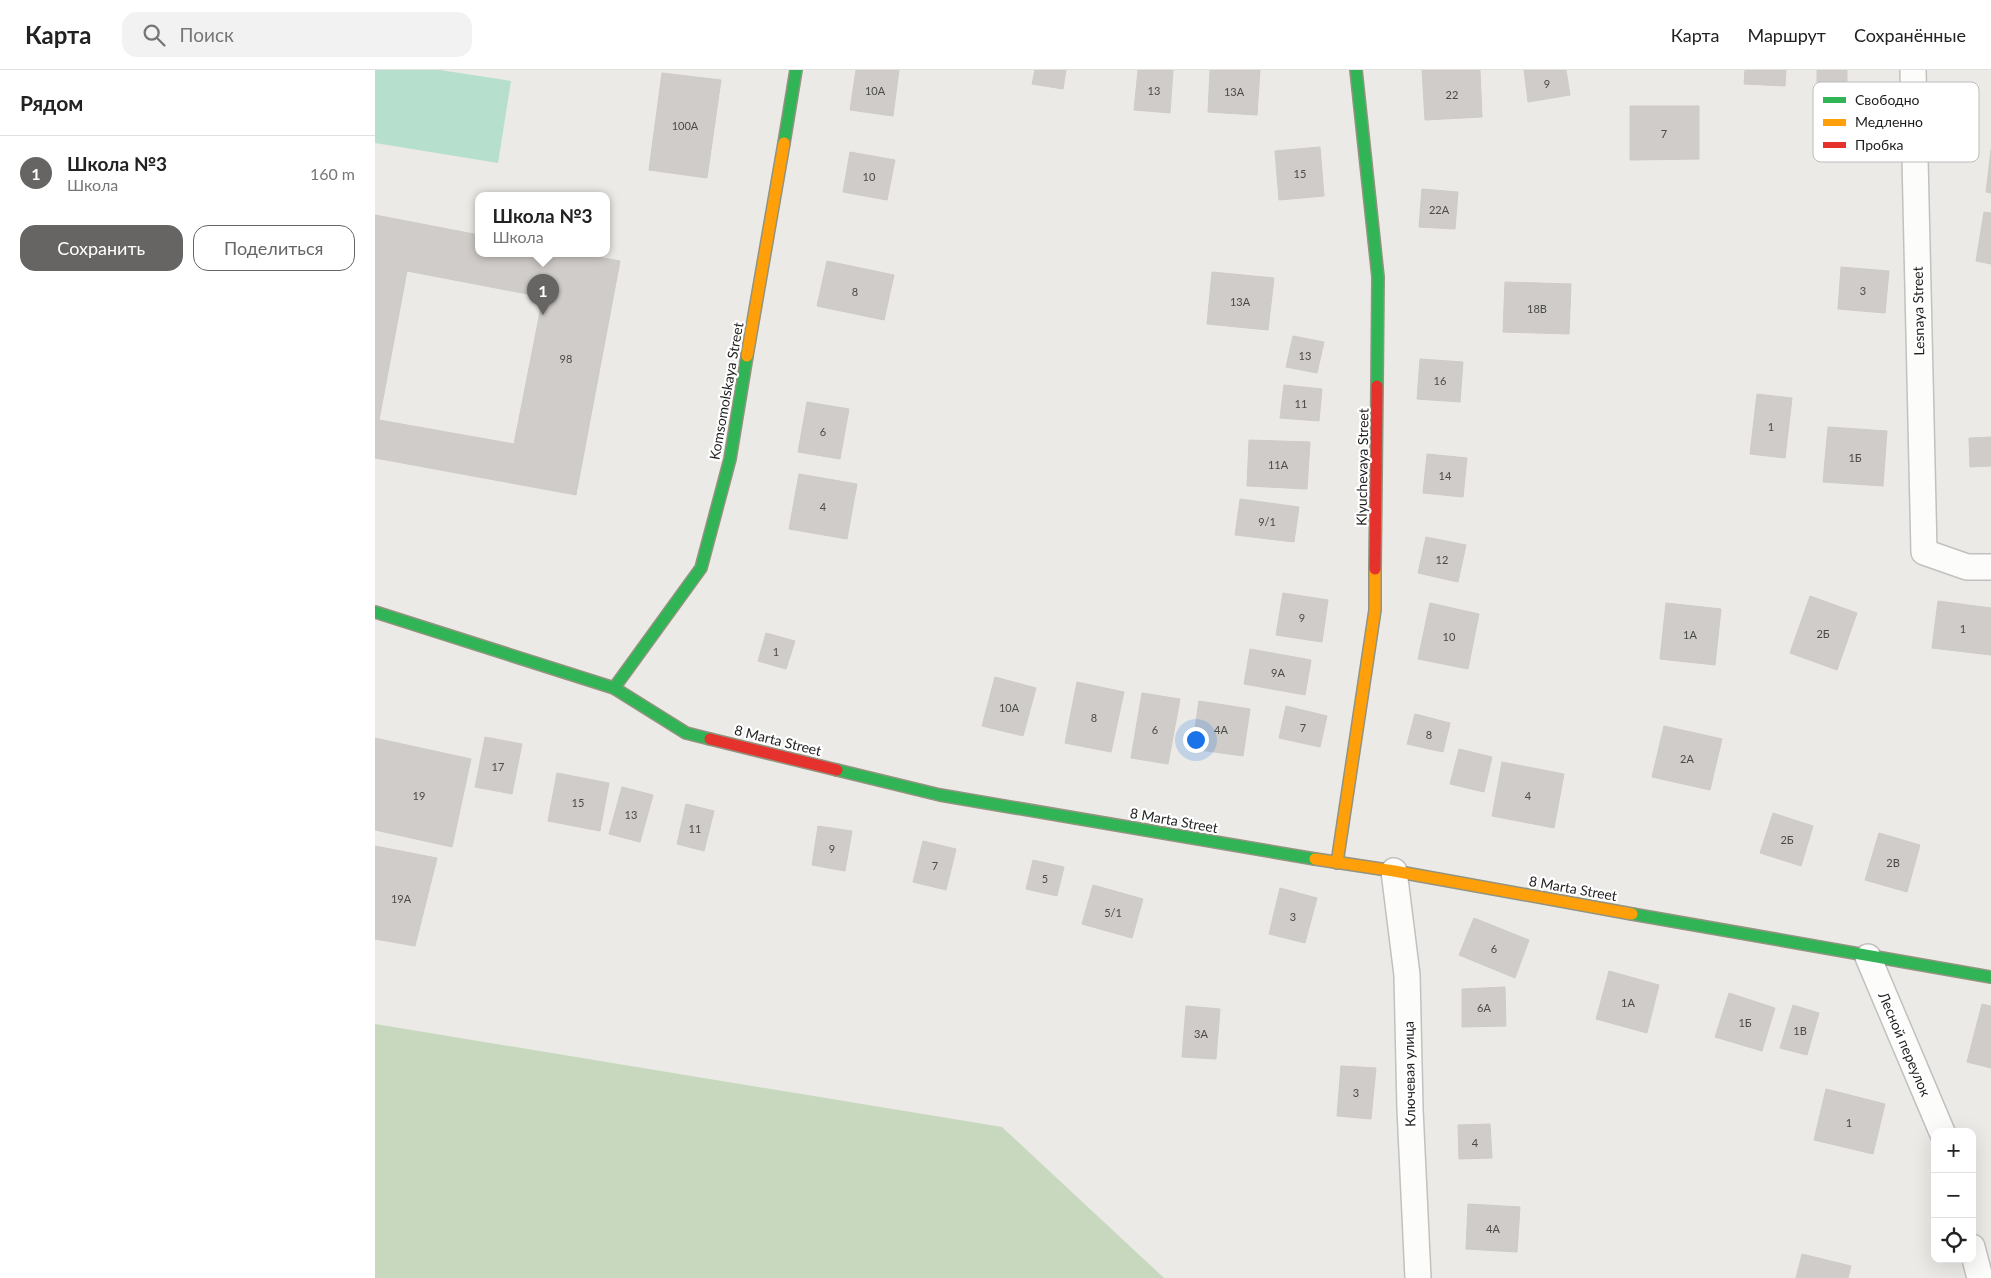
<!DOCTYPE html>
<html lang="ru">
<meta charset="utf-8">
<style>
:root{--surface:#fff;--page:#f2f2f2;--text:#222;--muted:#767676;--line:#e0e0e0;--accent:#666564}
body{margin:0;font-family:Lato,sans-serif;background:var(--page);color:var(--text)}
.controls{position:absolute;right:15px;bottom:15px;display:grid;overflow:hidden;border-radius:10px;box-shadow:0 5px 20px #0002}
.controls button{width:45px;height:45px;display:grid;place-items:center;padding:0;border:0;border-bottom:1px solid var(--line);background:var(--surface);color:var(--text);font:25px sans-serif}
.you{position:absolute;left:820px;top:669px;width:18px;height:18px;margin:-12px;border:4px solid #fff;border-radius:50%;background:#1a73e8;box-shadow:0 0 0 8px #1a73e833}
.badge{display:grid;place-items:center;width:32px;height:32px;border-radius:50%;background:var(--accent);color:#fff;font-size:16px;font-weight:700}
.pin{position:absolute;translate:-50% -41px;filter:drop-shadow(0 1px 2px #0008)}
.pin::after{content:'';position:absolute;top:26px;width:18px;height:15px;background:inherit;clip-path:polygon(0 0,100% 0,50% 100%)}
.popup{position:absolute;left:100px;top:122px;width:135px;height:65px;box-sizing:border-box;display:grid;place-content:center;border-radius:10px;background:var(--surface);filter:drop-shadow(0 1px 4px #0005);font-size:16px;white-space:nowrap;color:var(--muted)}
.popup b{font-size:19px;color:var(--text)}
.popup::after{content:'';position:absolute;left:50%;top:100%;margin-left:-10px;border:10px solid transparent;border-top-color:var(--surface)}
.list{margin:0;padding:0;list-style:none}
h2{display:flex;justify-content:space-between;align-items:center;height:65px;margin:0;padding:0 20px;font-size:21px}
h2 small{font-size:16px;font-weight:400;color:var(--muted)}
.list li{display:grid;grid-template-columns:32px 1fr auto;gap:15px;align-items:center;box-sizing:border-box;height:75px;padding:0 20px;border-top:1px solid var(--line)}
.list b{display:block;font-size:19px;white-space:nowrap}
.list p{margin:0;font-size:16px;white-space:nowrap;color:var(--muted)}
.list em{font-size:16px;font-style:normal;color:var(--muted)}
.actions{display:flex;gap:10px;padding:15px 20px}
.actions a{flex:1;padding:11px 0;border:1px solid var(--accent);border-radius:15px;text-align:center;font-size:18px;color:var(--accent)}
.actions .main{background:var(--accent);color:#fff}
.icon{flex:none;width:28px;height:28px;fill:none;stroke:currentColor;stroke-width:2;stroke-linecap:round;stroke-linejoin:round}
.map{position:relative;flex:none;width:1616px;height:1208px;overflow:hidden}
header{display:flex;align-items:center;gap:30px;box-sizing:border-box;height:70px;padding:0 25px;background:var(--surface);border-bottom:1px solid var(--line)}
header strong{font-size:24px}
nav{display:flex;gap:28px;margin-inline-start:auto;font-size:18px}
.search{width:350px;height:45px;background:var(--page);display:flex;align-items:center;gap:12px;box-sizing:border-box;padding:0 18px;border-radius:15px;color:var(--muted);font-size:19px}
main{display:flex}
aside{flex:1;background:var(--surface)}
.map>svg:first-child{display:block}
.forest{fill:#c7d8be}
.pitch{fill:#b6dfcd}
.building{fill:#cfccc9;stroke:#cfccc8;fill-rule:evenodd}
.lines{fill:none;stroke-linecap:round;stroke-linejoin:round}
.street-casing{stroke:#c2c1bf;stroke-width:28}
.fast-casing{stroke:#929480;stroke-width:14}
.slow-casing{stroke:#929480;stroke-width:14}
.jam-casing{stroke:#929480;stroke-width:14}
.street{stroke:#fcfcfb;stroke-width:25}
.fast{stroke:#30b455;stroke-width:11}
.slow{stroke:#ff9f0a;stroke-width:11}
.jam{stroke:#e5322d;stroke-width:11}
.labels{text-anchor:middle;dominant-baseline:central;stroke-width:4.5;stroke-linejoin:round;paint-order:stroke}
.number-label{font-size:11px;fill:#4a4a49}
.street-label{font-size:14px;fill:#1e1e1e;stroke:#fff}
.key{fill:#fff;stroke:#bcbcbc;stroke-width:1}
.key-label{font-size:14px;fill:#1e1e1e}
</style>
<header>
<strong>Карта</strong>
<div class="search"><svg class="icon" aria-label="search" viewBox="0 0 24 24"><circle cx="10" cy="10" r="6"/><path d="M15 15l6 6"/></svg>Поиск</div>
<nav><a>Карта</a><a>Маршрут</a><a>Сохранённые</a></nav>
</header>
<main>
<aside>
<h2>Рядом<small></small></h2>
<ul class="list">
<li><span class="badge">1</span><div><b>Школа №3</b><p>Школа</p></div><em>160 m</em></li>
</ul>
<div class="actions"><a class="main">Сохранить</a><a>Поделиться</a></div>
</aside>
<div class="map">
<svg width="1616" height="1208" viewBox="0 0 1616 1208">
<rect width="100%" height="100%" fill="#eceae6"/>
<!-- forest -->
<path class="forest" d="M 0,954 L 627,1057 L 789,1208 L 0,1208 Z"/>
<!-- pitch -->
<path class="pitch" d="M 0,0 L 65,0 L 136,11 L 123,93 L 0,73 Z"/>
<!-- building -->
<g class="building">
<path d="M 481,0 L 524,0 L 518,46 L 475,40 Z"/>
<path d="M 660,0 L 691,0 L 688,19 L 657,14 Z"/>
<path d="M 763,0 L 798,0 L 795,43 L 759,40 Z"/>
<path d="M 835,0 L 885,0 L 882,45 L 833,42 Z"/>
<path d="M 1047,0 L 1105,0 L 1107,47 L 1050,50 Z"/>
<path d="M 1149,0 L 1191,0 L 1195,25 L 1153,32 Z"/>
<path d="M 1370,0 L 1411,0 L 1410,16 L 1369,14 Z"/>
<rect x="1442" y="0" width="30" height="12"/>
<path d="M 287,3 L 346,10 L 332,108 L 274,100 Z"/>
<path d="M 1255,36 L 1324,36 L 1324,89 L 1255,90 Z"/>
<path d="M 945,77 L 949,126 L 904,130 L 900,81 Z"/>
<path d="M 1616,80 L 1616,123 L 1611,122 Z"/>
<path d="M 475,82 L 520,90 L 512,130 L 468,122 Z"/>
<path d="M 1047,119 L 1083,122 L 1080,159 L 1044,157 Z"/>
<path d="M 1609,142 L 1616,143 L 1616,194 L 1601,191 Z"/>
<path d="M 0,145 L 104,165 L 104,184 L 207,184 L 245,191 L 201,425 L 0,388 ZM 32,201 L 168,227 L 139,374 L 4,350 Z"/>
<path d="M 452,191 L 519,205 L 509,250 L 442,236 Z"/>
<path d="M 1466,197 L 1514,201 L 1510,243 L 1463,239 Z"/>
<path d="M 837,202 L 899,208 L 893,260 L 832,254 Z"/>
<path d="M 1130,212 L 1196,214 L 1194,264 L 1128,262 Z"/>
<path d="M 918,266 L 949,272 L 942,303 L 911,297 Z"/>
<path d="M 1045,289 L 1088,292 L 1085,332 L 1042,329 Z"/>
<path d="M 909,315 L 947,319 L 944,351 L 905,348 Z"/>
<path d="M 1382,324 L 1417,328 L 1410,388 L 1375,384 Z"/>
<path d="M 432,332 L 474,339 L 465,389 L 423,382 Z"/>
<path d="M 1453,357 L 1512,361 L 1508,416 L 1448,412 Z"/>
<path d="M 1616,367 L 1616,396 L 1595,397 L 1594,368 Z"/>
<path d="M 874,370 L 935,372 L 932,419 L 872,416 Z"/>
<path d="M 1052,384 L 1092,388 L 1088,427 L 1048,423 Z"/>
<path d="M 424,404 L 482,414 L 472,469 L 414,459 Z"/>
<path d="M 865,429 L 924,437 L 919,472 L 860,465 Z"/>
<path d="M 1051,467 L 1091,475 L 1083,512 L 1043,503 Z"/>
<path d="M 908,523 L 953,530 L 947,572 L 901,565 Z"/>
<path d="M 1435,526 L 1482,543 L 1462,600 L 1415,583 Z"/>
<path d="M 1563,531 L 1616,538 L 1616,585 L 1557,578 Z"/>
<path d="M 1055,533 L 1104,544 L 1093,599 L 1043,589 Z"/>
<path d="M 1291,533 L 1346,539 L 1340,595 L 1285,589 Z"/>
<path d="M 391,563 L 420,571 L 411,599 L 383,591 Z"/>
<path d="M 875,579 L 936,590 L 930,625 L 869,614 Z"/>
<path d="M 620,607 L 661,618 L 648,666 L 607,656 Z"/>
<path d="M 702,612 L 749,622 L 736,682 L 690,673 Z"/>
<path d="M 767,623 L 805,629 L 793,694 L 756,688 Z"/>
<path d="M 824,631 L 875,639 L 868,686 L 817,679 Z"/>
<path d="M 911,636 L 952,646 L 945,677 L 904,668 Z"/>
<path d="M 1040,644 L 1075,653 L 1068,682 L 1032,674 Z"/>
<path d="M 1289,656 L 1347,669 L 1335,720 L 1277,707 Z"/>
<path d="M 110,667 L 147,674 L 137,724 L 100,717 Z"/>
<path d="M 0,668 L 96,689 L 77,777 L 0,760 Z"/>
<path d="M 1084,679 L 1117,687 L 1109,722 L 1075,714 Z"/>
<path d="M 1127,692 L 1189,704 L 1179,758 L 1117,746 Z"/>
<path d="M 182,703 L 234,713 L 225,761 L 173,751 Z"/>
<path d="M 247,717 L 278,725 L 265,772 L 234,764 Z"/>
<path d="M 311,734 L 339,741 L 329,781 L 302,774 Z"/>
<path d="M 1398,743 L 1438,756 L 1426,796 L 1385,783 Z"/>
<path d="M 443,756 L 477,761 L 470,801 L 437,795 Z"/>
<path d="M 1504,763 L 1545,775 L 1532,822 L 1490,810 Z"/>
<path d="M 548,771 L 581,779 L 571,820 L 538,812 Z"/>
<path d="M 0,776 L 62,788 L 40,876 L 0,869 Z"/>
<path d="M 658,790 L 689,797 L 682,826 L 651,819 Z"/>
<path d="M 718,815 L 768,829 L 757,868 L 707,854 Z"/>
<path d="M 905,818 L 942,828 L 930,873 L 894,864 Z"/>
<path d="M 1099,848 L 1154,870 L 1140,908 L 1084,885 Z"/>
<path d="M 1234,901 L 1284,915 L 1272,963 L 1221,949 Z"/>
<path d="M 1130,917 L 1131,956 L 1087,957 L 1087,919 Z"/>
<path d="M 1354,923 L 1400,938 L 1387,981 L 1340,967 Z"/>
<path d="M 1607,934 L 1616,936 L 1616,998 L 1592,992 Z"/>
<path d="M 1418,935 L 1444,943 L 1432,985 L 1405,978 Z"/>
<path d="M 811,936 L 845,939 L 841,989 L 807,987 Z"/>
<path d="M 966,996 L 1001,998 L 996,1049 L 962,1046 Z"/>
<path d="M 1451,1019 L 1510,1034 L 1498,1084 L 1439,1070 Z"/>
<path d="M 1115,1054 L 1117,1088 L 1084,1089 L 1083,1055 Z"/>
<path d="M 1093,1134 L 1145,1137 L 1142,1182 L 1091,1179 Z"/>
<path d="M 1427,1184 L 1476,1196 L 1473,1208 L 1421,1208 Z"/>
</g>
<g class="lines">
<defs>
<g id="street">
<path d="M 1538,0 L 1549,482 L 1592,497 L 1616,497"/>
<path d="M 1019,801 L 1032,905 L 1035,1039 L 1043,1208"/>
<path d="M 1493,887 L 1567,1062"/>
<path d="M 1597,1177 L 1605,1208"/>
</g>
<g id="fast">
<path d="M 981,0 L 1003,207 L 1002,316"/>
<path d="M 409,73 L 421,0"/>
<path d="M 0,542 L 239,618 L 311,663 L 335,669"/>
<path d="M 239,618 L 326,498 L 355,389 L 372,286"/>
<path d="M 462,700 L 565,725 L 940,789"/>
<path d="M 1257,844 L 1616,907"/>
</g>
<g id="slow">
<path d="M 372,286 L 409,73"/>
<path d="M 940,789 L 1019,801 L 1257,844"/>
<path d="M 962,793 L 1000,540 L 1000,499"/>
</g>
<g id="jam">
<path d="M 1000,499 L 1002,316"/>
<path d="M 335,669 L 462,700"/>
</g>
</defs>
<!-- street casing -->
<use href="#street" class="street-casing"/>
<!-- fast casing -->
<use href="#fast" class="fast-casing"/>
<!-- slow casing -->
<use href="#slow" class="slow-casing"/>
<!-- jam casing -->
<use href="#jam" class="jam-casing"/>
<!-- street -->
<use href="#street" class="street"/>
<!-- fast -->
<use href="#fast" class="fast"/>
<!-- slow -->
<use href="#slow" class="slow"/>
<!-- jam -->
<use href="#jam" class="jam"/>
</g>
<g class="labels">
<!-- number labels -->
<g class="number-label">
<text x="1172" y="13">9</text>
<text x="500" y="20">10А</text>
<text x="779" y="20">13</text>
<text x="859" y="21">13А</text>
<text x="1077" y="24">22</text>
<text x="310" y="55">100А</text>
<text x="1289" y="63">7</text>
<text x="925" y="103">15</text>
<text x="494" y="106">10</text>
<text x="1064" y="139">22А</text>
<text x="1488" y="220">3</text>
<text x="480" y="221">8</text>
<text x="865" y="231">13А</text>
<text x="1162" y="238">18В</text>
<text x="930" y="285">13</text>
<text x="191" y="288">98</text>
<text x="1065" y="310">16</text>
<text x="926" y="333">11</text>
<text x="1396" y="356">1</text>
<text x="448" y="361">6</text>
<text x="1480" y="387">1Б</text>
<text x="903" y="394">11А</text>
<text x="1070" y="405">14</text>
<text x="448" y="436">4</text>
<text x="892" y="451">9/1</text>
<text x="1067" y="489">12</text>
<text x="927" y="547">9</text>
<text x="1588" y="558">1</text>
<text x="1448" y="563">2Б</text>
<text x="1315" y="564">1А</text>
<text x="1074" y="566">10</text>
<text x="401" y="581">1</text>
<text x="903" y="602">9А</text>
<text x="634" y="637">10А</text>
<text x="719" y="647">8</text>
<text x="928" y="657">7</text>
<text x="780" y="659">6</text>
<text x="846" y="659">4А</text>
<text x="1054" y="664">8</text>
<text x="1312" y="688">2А</text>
<text x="123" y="696">17</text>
<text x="44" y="725">19</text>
<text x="1153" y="725">4</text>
<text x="203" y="732">15</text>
<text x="256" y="744">13</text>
<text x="320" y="758">11</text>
<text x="1412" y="769">2Б</text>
<text x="457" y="778">9</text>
<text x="1518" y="792">2В</text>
<text x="560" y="795">7</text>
<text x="670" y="808">5</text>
<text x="26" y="828">19А</text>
<text x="738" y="842">5/1</text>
<text x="918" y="846">3</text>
<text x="1119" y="878">6</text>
<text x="1253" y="932">1А</text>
<text x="1109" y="937">6А</text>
<text x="1370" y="952">1Б</text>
<text x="1425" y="960">1В</text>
<text x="826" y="963">3А</text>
<text x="981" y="1022">3</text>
<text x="1474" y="1052">1</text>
<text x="1100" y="1072">4</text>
<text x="1118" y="1158">4А</text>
</g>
<!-- street labels -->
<g class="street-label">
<text transform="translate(1543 241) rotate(-91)">Lesnaya Street</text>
<text transform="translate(351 321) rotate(-80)">Komsomolskaya Street</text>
<text transform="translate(987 397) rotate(-89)">Klyuchevaya Street</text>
<text transform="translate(403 670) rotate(14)">8 Marta Street</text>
<text transform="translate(799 750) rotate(10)">8 Marta Street</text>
<text transform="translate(1198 818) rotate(10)">8 Marta Street</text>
<text transform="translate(1530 974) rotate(67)">Лесной переулок</text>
<text transform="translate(1034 1004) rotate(-91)">Ключевая улица</text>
</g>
</g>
<!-- legend -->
<rect x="1438" y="12" width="166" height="80" rx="8" class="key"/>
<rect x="1448" y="27" width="23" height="6" fill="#30b455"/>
<rect x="1448" y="49" width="23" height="7" fill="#ff9f0a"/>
<rect x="1448" y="72" width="23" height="6" fill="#e5322d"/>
<g class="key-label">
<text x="1480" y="35">Свободно</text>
<text x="1480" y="57">Медленно</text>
<text x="1480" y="80">Пробка</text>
</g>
</svg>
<div class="controls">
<button>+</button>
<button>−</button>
<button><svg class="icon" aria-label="locate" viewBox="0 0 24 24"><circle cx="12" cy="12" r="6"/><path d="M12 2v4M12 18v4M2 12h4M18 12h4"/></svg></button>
</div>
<div class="you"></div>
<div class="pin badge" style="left:168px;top:245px">1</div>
<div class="popup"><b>Школа №3</b>Школа</div>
</div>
</main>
